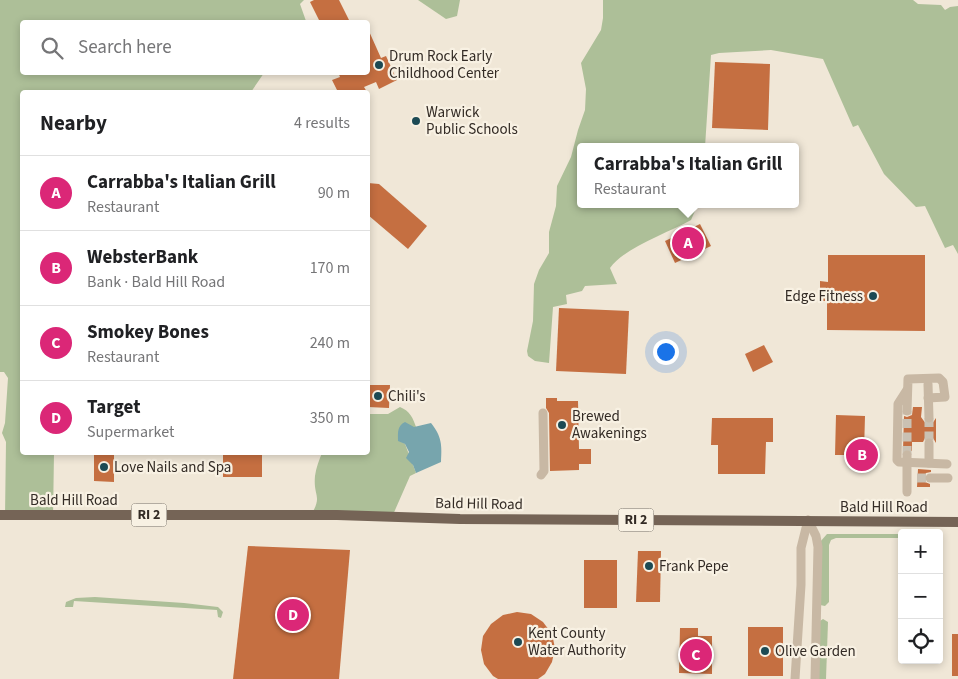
<!DOCTYPE html>
<meta charset="utf-8">
<style>
:root{--surface:#fff;--page:#f6f6f6;--text:#202124;--muted:#757577;--line:#e0e0e0;--accent:#db2777}
body{margin:0;font-family:"Source Sans 3",sans-serif;background:var(--page);color:var(--text)}
.controls{position:absolute;right:15px;bottom:15px;display:grid;overflow:hidden;border-radius:5px;box-shadow:0 2px 8px #0003}
.controls button{width:45px;height:45px;display:grid;place-items:center;padding:0;border:0;border-bottom:1px solid var(--line);background:var(--surface);color:var(--text);font:25px sans-serif}
.you{position:absolute;left:665px;top:351px;width:18px;height:18px;margin:-12px;border:4px solid #fff;border-radius:50%;background:#1a73e8;box-shadow:0 0 0 8px #1a73e833}
.badge{display:grid;place-items:center;width:32px;height:32px;border-radius:50%;background:var(--accent);color:#fff;font-size:16px;font-weight:700}
.pin{position:absolute;translate:-50% -50%;border:2px solid #fff;box-shadow:0 1px 5px #0006}
.popup{position:absolute;left:577px;top:143px;width:222px;height:65px;box-sizing:border-box;display:grid;place-content:center;border-radius:5px;background:var(--surface);filter:drop-shadow(0 1px 4px #0005);font-size:16px;white-space:nowrap;color:var(--muted)}
.popup b{font-size:19px;color:var(--text)}
.popup::after{content:'';position:absolute;left:50%;top:100%;margin-left:-10px;border:10px solid transparent;border-top-color:var(--surface)}
.list{margin:0;padding:0;list-style:none}
h2{display:flex;justify-content:space-between;align-items:center;height:65px;margin:0;padding:0 20px;font-size:21px}
h2 small{font-size:16px;font-weight:400;color:var(--muted)}
.list li{display:grid;grid-template-columns:32px 1fr auto;gap:15px;align-items:center;box-sizing:border-box;height:75px;padding:0 20px;border-top:1px solid var(--line)}
.list b{display:block;font-size:19px;white-space:nowrap}
.list p{margin:0;font-size:16px;white-space:nowrap;color:var(--muted)}
.list em{font-size:16px;font-style:normal;color:var(--muted)}
.icon{flex:none;width:28px;height:28px;fill:none;stroke:currentColor;stroke-width:2;stroke-linecap:round;stroke-linejoin:round}
.map{position:relative;flex:none;width:958px;height:679px;overflow:hidden}
.search{position:absolute;background:var(--surface);box-shadow:0 2px 8px #0003;left:20px;top:20px;width:350px;height:55px;display:flex;align-items:center;gap:12px;box-sizing:border-box;padding:0 18px;border-radius:5px;color:var(--muted);font-size:19px}
.panel{position:absolute;background:var(--surface);box-shadow:0 2px 8px #0003;left:20px;top:90px;width:350px;height:365px;border-radius:5px}
.map>svg:first-child{display:block}
.green{fill:#adbf98}
.water{fill:#77a5ad}
.building{fill:#c56f41}
.lines{fill:none;stroke-linecap:round;stroke-linejoin:round}
.minor-tunnel{stroke:#cac1b3;stroke-width:9;stroke-dasharray:9 4.5;stroke-linecap:butt}
.minor{stroke:#c8b8a4;stroke-width:9}
.major{stroke:#756456;stroke-width:10}
.poi-dot{fill:#1c4a54;stroke:#f8f1e3;stroke-width:2}
.labels{text-anchor:middle;dominant-baseline:central;stroke-width:4.5;stroke-linejoin:round;paint-order:stroke}
.shield{fill:#f8f1e3;stroke:#6e665e;stroke-width:1}
.shield-label{font-size:14px;font-weight:bold;fill:#332b25}
.poi-label{font-size:15px;fill:#332b25;stroke:#f8f1e3;text-anchor:start}
.street-label{font-size:15px;fill:#332b25;stroke:#f8f1e3}
</style>
<div class="map">
<svg width="958" height="679" viewBox="0 0 958 679">
<rect width="100%" height="100%" fill="#f0e7d7"/>
<!-- green -->
<g class="green">
<path d="M 0,0 L 304,0 L 300,4 L 306,21 L 304,22 L 22,22 L 22,72 L 264,73 L 251,92 L 22,92 L 22,452 L 54,453 L 53,517 L 5,517 L 6,442 L 2,433 L 5,423 L 8,378 L 4,372 L 0,372 Z"/>
<path d="M 418,0 L 460,0 L 457,16 L 446,19 Z"/>
<path d="M 603,0 L 913,0 L 918,4 L 941,5 L 945,10 L 950,7 L 958,6 L 958,254 L 953,245 L 945,248 L 925,206 L 916,207 L 884,174 L 858,125 L 853,127 L 823,59 L 771,50 L 719,53 L 711,55 L 705,147 L 580,147 L 580,204 L 698,204 L 691,220 C 668,233 625,247 610,268 L 617,284 L 585,286 L 582,291 L 566,295 L 567,304 L 553,307 L 549,363 L 535,361 L 528,356 L 527,351 L 533,321 L 534,284 L 539,270 L 549,253 L 549,232 L 556,206 L 557,186 L 571,157 L 578,130 L 585,110 L 586,89 L 581,63 L 601,30 L 603,18 Z"/>
<path d="M 400,407 C 410,411 413,418 416,427 L 398,440 L 405,444 L 416,473 L 410,476 L 392,517 L 311,515 C 323,495 313,497 315,476 C 316,468 319,460 322,453 L 368,452 L 368,414 L 388,414 Z"/>
<path d="M 827,534 L 902,534 L 902,538 L 836,538 L 831,540 L 829,545 L 829,602 L 825,606 L 820,605 L 820,542 Z"/>
<path d="M 95,597 L 184,603 L 218,607 L 223,612 L 221,618 L 218,617 L 217,610 L 74,601 L 73,607 L 65,607 L 66,602 L 76,598 Z"/>
<path d="M 823,619 L 828,622 L 826,679 L 817,679 L 820,621 Z"/>
</g>
<!-- water -->
<path class="water" d="M 405,422 L 414,427 L 431,423 C 442,437 442,445 441,462 L 416,473 L 413,465 L 406,458 L 409,452 L 405,444 L 398,441 C 398,432 397,426 405,422 Z"/>
<!-- building -->
<g class="building">
<path d="M 314,0 L 339,0 L 350,22 L 320,22 L 310,2 Z"/>
<path d="M 368,29 L 381,58 L 386,56 L 397,80 L 379,89 L 376,82 L 364,87 L 367,92 L 338,92 L 332,80 L 340,77 L 338,72 L 368,72 Z"/>
<path d="M 715,62 L 770,64 L 768,130 L 712,128 Z"/>
<path d="M 368,183 L 379,184 L 427,226 L 408,249 L 368,215 Z"/>
<path d="M 700,224 L 711,246 L 675,263 L 665,241 Z"/>
<path d="M 828,255 L 925,255 L 925,331 L 827,330 L 827,301 L 820,301 L 820,281 L 828,282 Z"/>
<path d="M 559,308 L 629,311 L 626,374 L 556,371 Z"/>
<path d="M 764,345 L 773,362 L 753,372 L 745,354 Z"/>
<path d="M 368,385 L 390,385 L 389,408 L 368,407 Z"/>
<path d="M 546,398 L 557,398 L 557,401 L 578,401 L 579,449 L 591,449 L 591,464 L 579,464 L 579,470 L 550,471 L 549,413 L 546,408 Z"/>
<path d="M 913,407 L 922,407 L 921,417 L 926,424 L 932,424 L 936,418 L 936,443 L 933,438 L 929,437 L 925,438 L 923,442 L 912,442 L 912,451 L 907,449 L 903,450 L 904,416 L 907,417 L 912,415 Z"/>
<path d="M 836,415 L 865,416 L 864,452 L 844,452 L 844,455 L 835,455 Z"/>
<path d="M 712,418 L 773,418 L 773,442 L 766,442 L 765,474 L 718,474 L 718,445 L 711,445 Z"/>
<path d="M 94,452 L 114,452 L 114,482 L 94,481 Z"/>
<rect x="223" y="452" width="39" height="25"/>
<path d="M 918,469 L 931,470 L 931,472 L 926,473 L 924,478 L 925,482 L 930,484 L 930,487 L 917,487 Z"/>
<path d="M 248,546 L 350,550 L 339,679 L 233,679 Z"/>
<path d="M 638,551 L 661,551 L 660,602 L 636,602 Z"/>
<rect x="584" y="560" width="33" height="48"/>
<path d="M 517,612 L 531,614 L 543,622 L 552,634 L 555,648 L 552,662 L 545,674 L 538,679 L 498,679 L 493,676 L 484,664 L 481,650 L 483,636 L 491,624 L 503,615 Z"/>
<rect x="748" y="627" width="35" height="49"/>
<path d="M 680,628 L 698,628 L 698,636 L 712,636 L 712,674 L 679,673 Z"/>
<rect x="952" y="634" width="6" height="42"/>
</g>
<g class="lines">
<!-- minor-tunnel -->
<g class="minor-tunnel">
<path d="M 929,418 L 929,443"/>
<path d="M 907,455 L 907,411"/>
<path d="M 917,478 L 930,478"/>
</g>
<!-- minor -->
<g class="minor">
<path d="M 928,384 L 929,418"/>
<path d="M 907,390 L 898,404 L 897,460 L 899,462 L 947,464"/>
<path d="M 907,411 L 908,379 L 939,378 L 943,382 L 945,397 L 928,398"/>
<path d="M 907,455 L 907,492"/>
<path d="M 929,463 L 929,443"/>
<path d="M 541,475 L 544,471 L 543,413"/>
<path d="M 930,478 L 948,478"/>
<path d="M 808,520 L 816,536 L 818,547 L 815,679"/>
<path d="M 795,679 L 801,585 L 801,548 L 808,520"/>
</g>
<!-- major -->
<path class="major" d="M 0,515 L 337,515 L 460,519 L 958,522"/>
</g>
<!-- markers -->
<g class="poi-dot">
<circle cx="379" cy="65" r="5"/>
<circle cx="416" cy="121" r="5"/>
<circle cx="873" cy="296" r="5"/>
<circle cx="378" cy="396" r="5"/>
<circle cx="562" cy="425" r="5"/>
<circle cx="104" cy="467" r="5"/>
<circle cx="649" cy="566" r="5"/>
<circle cx="518" cy="642" r="5"/>
<circle cx="765" cy="651" r="5"/>
</g>
<g class="labels">
<!-- shield labels -->
<g class="shield">
<rect x="131.5" y="503.5" width="35" height="23" rx="4"/>
<rect x="618.5" y="508.5" width="35" height="23" rx="4"/>
</g>
<g class="shield-label">
<text x="149" y="515">RI 2</text>
<text x="636" y="520">RI 2</text>
</g>
<!-- poi labels -->
<g class="poi-label">
<text x="389" y="56">Drum Rock Early<tspan x="389" dy="17">Childhood Center</tspan></text>
<text x="426" y="112">Warwick<tspan x="426" dy="17">Public Schools</tspan></text>
<text x="863" y="296" text-anchor="end">Edge Fitness</text>
<text x="388" y="396">Chili's</text>
<text x="572" y="416">Brewed<tspan x="572" dy="17">Awakenings</tspan></text>
<text x="114" y="467">Love Nails and Spa</text>
<text x="659" y="566">Frank Pepe</text>
<text x="528" y="633">Kent County<tspan x="528" dy="17">Water Authority</tspan></text>
<text x="775" y="651">Olive Garden</text>
</g>
<!-- street labels -->
<g class="street-label">
<text x="74" y="500">Bald Hill Road</text>
<text transform="translate(479 504) rotate(1)">Bald Hill Road</text>
<text x="884" y="507">Bald Hill Road</text>
</g>
</g>
</svg>
<div class="controls">
<button>+</button>
<button>−</button>
<button><svg class="icon" aria-label="locate" viewBox="0 0 24 24"><circle cx="12" cy="12" r="6"/><path d="M12 2v4M12 18v4M2 12h4M18 12h4"/></svg></button>
</div>
<div class="you"></div>
<div class="pin badge" style="left:688px;top:243px">A</div>
<div class="popup"><b>Carrabba's Italian Grill</b>Restaurant</div>
<div class="pin badge" style="left:862px;top:455px">B</div>
<div class="pin badge" style="left:696px;top:655px">C</div>
<div class="pin badge" style="left:293px;top:615px">D</div>
<div class="search"><svg class="icon" aria-label="search" viewBox="0 0 24 24"><circle cx="10" cy="10" r="6"/><path d="M15 15l6 6"/></svg>Search here</div>
<section class="panel">
<h2>Nearby<small>4 results</small></h2>
<ul class="list">
<li><span class="badge">A</span><div><b>Carrabba's Italian Grill</b><p>Restaurant</p></div><em>90 m</em></li>
<li><span class="badge">B</span><div><b>WebsterBank</b><p>Bank · Bald Hill Road</p></div><em>170 m</em></li>
<li><span class="badge">C</span><div><b>Smokey Bones</b><p>Restaurant</p></div><em>240 m</em></li>
<li><span class="badge">D</span><div><b>Target</b><p>Supermarket</p></div><em>350 m</em></li>
</ul>
</section>
</div>
